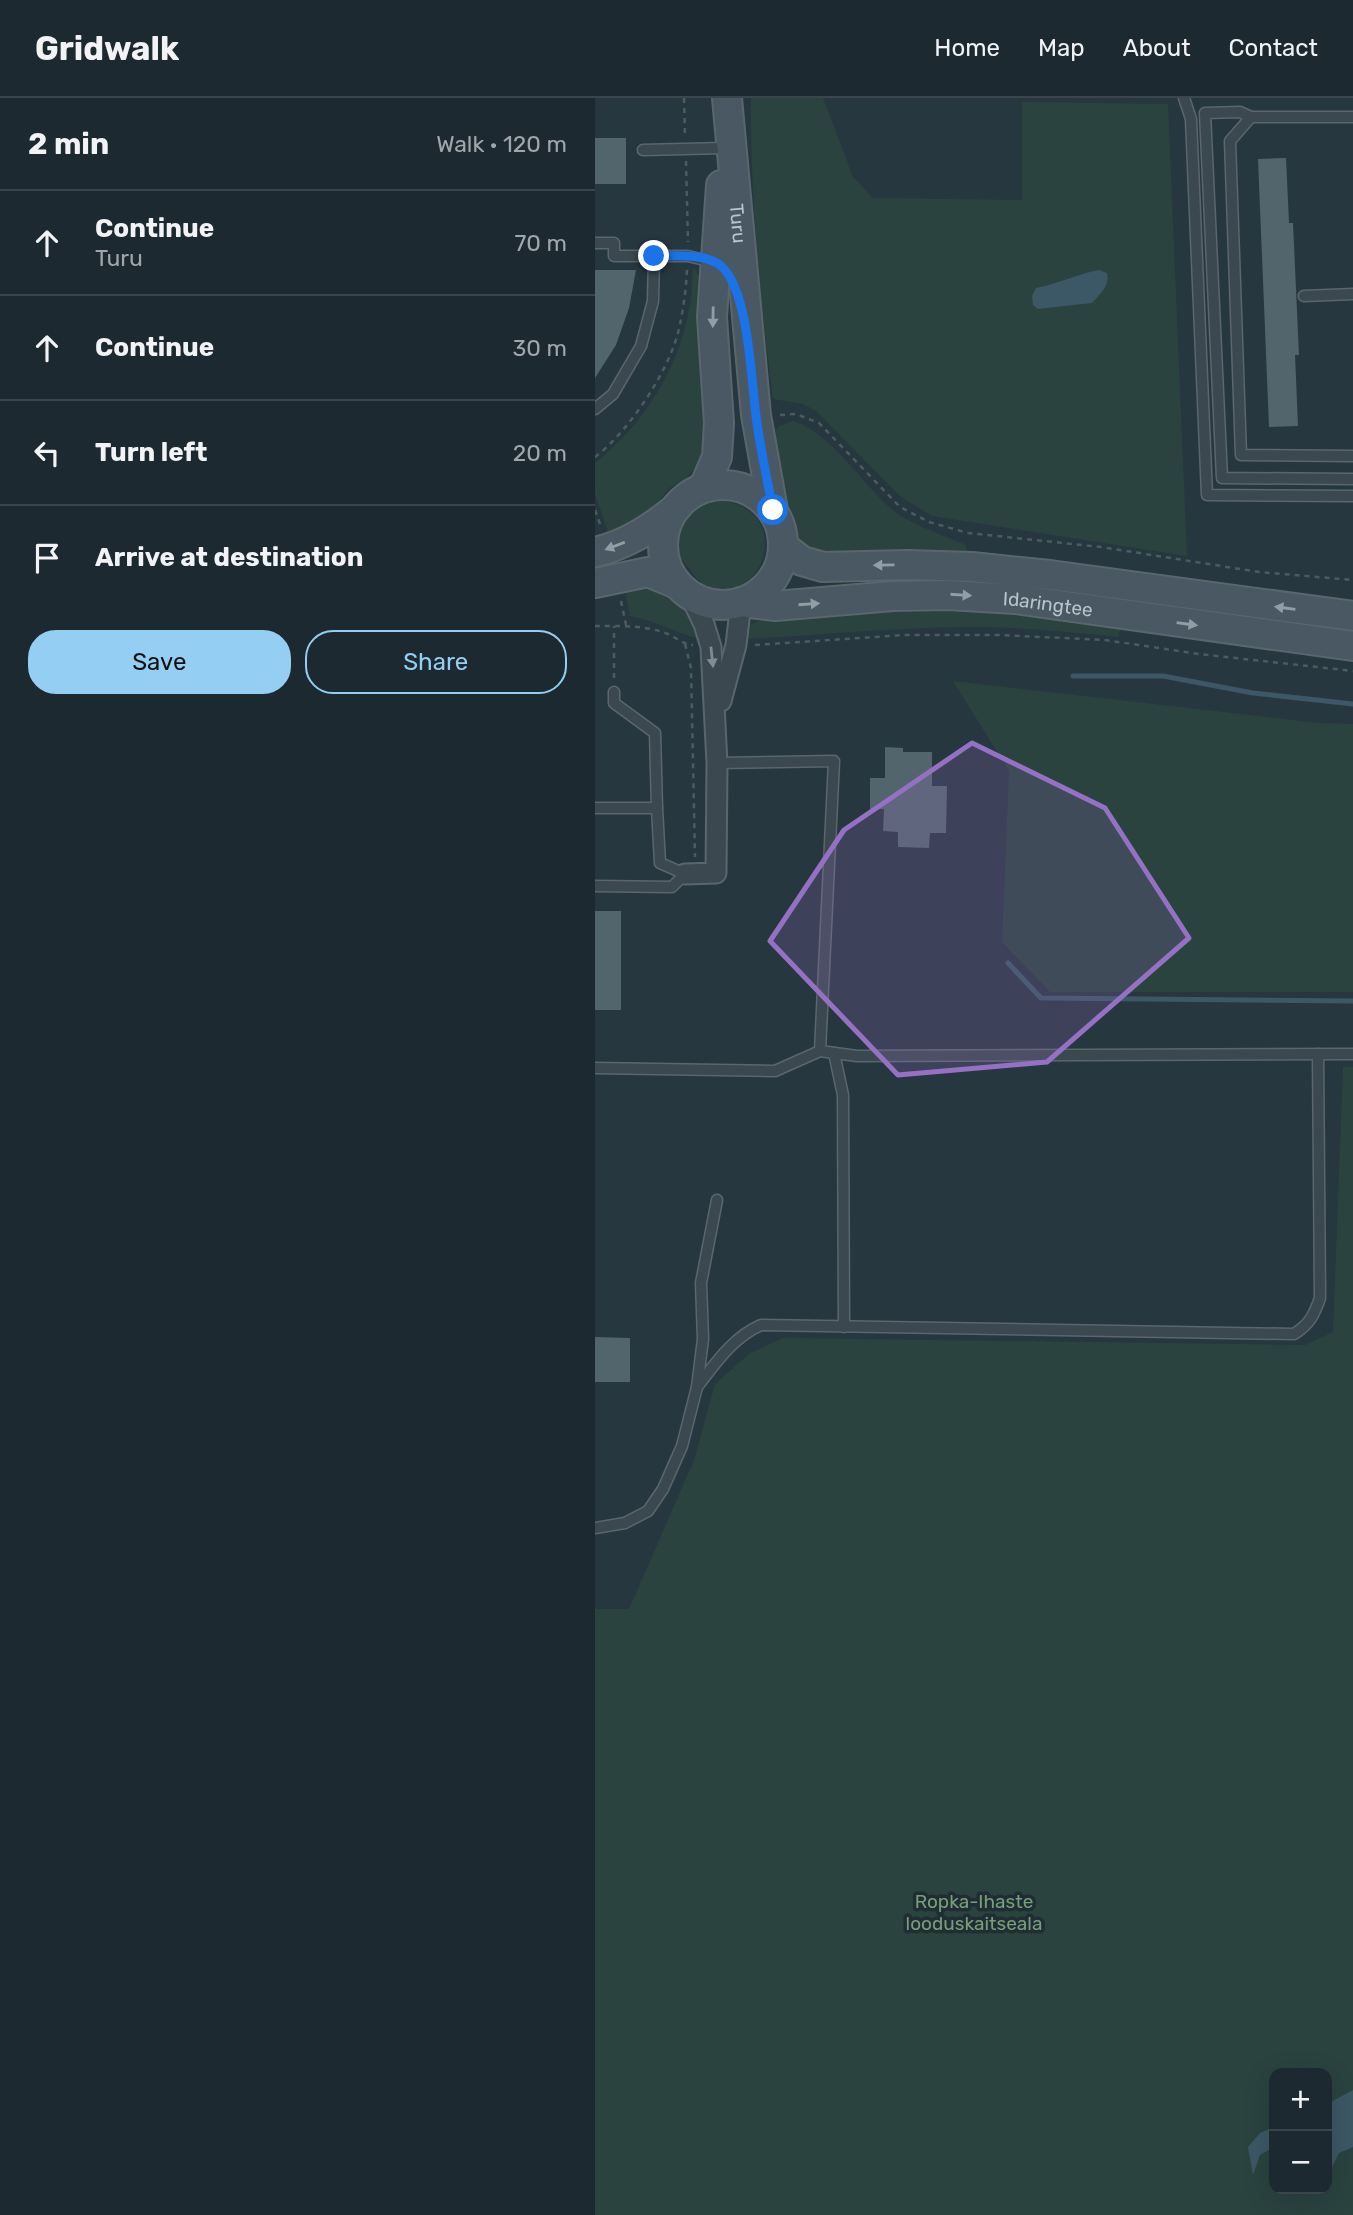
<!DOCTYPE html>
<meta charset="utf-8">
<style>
:root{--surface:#1d2930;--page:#2a353c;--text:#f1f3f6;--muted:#a0a6ab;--line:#3b454c;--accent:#94cef3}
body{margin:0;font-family:Rubik,sans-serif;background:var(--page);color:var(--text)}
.controls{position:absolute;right:21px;bottom:21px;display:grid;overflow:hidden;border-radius:14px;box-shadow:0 7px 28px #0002}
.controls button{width:63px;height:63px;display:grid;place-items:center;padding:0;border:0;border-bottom:2px solid var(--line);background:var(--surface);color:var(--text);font:35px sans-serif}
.stop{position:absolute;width:21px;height:21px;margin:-16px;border:5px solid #1a73e8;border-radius:50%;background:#fff}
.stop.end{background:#1a73e8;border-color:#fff;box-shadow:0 2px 7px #0008}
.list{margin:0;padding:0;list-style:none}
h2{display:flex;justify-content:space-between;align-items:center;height:91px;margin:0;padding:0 28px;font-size:30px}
h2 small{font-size:23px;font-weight:400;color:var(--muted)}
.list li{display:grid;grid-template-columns:46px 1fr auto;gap:21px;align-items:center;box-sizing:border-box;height:105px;padding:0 28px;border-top:2px solid var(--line)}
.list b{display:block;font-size:26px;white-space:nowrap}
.list p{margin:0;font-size:23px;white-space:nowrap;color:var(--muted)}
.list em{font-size:23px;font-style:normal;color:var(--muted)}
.actions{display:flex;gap:14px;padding:21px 28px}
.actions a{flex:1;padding:16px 0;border:2px solid var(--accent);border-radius:28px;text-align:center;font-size:24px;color:var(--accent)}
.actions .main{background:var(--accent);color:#111}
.icon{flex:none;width:38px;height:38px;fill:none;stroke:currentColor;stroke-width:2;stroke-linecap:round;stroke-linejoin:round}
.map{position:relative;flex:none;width:758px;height:2117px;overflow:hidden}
header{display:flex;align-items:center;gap:42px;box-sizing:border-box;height:98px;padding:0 35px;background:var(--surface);border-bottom:2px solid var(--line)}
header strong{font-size:33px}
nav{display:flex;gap:38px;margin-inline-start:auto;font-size:24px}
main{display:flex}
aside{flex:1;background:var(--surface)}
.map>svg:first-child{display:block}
.green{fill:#2a433f;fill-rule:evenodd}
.water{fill:#3c5765}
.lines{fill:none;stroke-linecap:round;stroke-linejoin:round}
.stream{stroke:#3c5765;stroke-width:5}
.building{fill:#52646c}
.service-casing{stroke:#59666d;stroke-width:13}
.minor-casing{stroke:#59666d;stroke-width:23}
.secondary-casing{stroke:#59666d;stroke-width:32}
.path{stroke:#495e5c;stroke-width:2.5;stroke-dasharray:5 5;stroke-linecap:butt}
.service{stroke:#3b4850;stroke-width:10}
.minor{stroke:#3b4850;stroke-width:19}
.secondary{stroke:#495862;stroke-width:28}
.oneway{fill:#919ea6}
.oneway2{fill:#808c93}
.route{stroke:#1a73e8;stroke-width:9}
.marked{fill:#9670c4;fill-opacity:0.2;stroke:#9670c4;stroke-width:5;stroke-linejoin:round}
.labels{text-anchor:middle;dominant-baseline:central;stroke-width:7;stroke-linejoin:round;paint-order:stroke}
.street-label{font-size:19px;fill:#b8c3ca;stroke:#202d35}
.park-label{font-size:19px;fill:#779f77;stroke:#202d35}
</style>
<header>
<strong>Gridwalk</strong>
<nav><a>Home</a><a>Map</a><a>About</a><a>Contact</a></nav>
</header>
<main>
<aside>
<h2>2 min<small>Walk · 120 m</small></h2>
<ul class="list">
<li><svg class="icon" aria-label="ahead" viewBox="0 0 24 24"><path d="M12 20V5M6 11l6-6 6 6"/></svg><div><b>Continue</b><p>Turu</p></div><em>70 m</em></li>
<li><svg class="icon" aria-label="ahead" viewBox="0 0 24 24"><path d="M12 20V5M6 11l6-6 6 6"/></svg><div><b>Continue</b></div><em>30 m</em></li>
<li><svg class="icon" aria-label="left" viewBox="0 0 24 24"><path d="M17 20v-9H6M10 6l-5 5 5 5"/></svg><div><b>Turn left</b></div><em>20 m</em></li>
<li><svg class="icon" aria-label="arrive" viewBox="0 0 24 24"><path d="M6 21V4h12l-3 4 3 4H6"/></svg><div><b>Arrive at destination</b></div></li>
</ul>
<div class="actions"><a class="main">Save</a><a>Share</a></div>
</aside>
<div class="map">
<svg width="758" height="2117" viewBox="0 0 758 2117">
<rect width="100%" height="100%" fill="#273740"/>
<!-- green -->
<g class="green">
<path d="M 156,0 L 228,0 L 258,79 L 278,100 L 427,102 L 427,4 L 573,6 L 592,458 L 337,418 L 306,399 L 221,313 L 208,306 L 178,301 C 165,200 155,102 156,0 Z"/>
<path d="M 98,169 L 106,180 L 112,334 L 107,358 L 101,369 L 91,380 L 73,391 L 56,416 L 14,437 L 0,396 L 0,365 C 48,327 83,272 94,212 C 97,198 97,183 98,169 Z"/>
<path d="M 198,323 C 237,335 267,387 298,412 C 314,426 351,438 371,447 L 373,459 L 221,455 L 204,442 L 191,412 L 173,343 L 184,328 Z"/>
<path d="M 123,402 C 199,409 172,505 117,490 C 98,485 95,464 78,455 C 80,426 95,408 123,402 Z"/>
<path d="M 56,486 C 80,500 95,516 106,541 C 81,536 61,522 35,518 L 29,489 Z"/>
<path d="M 350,511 L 407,514 L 526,529 L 523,539 C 479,534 434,530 390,529 C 310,528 230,537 150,541 L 152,530 C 178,505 310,511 350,511 Z"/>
<path d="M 358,583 L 724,625 L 758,626 L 758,894 L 455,894 L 407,844 L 414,673 Z"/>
<path d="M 748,969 L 758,969 L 758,2117 L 0,2117 L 0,1511 L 34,1511 L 99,1362 L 120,1286 L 155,1255 L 188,1240 L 710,1247 L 738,1234 ZM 679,1975 L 732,1975 L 732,2091 L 679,2091 Z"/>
</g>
<!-- water -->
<g class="water">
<path d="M 504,172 L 512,175 C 515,188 505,196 497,205 L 443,211 L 438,207 L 437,198 L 441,190 C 463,186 482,176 504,172 Z"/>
<path d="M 758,1992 L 758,2049 L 744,2055 L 736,2071 L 732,2072 L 732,2006 Z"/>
<path d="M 679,2029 L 679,2049 L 665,2057 L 658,2077 L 653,2049 L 665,2035 Z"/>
</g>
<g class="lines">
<!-- stream -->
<g class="stream">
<path d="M 478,578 L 568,578 L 658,595 L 758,606"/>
<path d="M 413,865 L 446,900 L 758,903"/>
</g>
</g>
<!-- building -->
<g class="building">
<rect x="0" y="40" width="31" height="46"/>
<path d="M 691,60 L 694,125 L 698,125 L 704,257 L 700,257 L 703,328 L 674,329 L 663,61 Z"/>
<path d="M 0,172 L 41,172 L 34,210 L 21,247 L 0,280 Z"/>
<path d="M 290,649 L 308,650 L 308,654 L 337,654 L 337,688 L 352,688 L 351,735 L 335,735 L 334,750 L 303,749 L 303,734 L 288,733 L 289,711 L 275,711 L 275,680 L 290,680 Z"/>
<rect x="0" y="813" width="26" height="99"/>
<path d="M 0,1239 L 35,1240 L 35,1284 L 0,1284 Z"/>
</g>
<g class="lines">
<defs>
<g id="service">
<path d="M 589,0 L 596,21 L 612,397 L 758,398"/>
<path d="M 656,19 L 645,14 L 610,15 L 627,380 L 758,381"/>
<path d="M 758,19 L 656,19 L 635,43 L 646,357 L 758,358"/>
<path d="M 48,52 L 129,50"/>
<path d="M 0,145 L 19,145 L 19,158 L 93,158 L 118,164"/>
<path d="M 709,198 L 758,196"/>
<path d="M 0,311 L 18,296 L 46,248 L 58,203 L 59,158"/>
<path d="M 19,594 L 19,605 L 60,635 L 62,710"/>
<path d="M 0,710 L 62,710 L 65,765 L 90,776 L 77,789 L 0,788"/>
<path d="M 225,953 L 262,958 L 758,956"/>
<path d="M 239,955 L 248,997 L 249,1229"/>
<path d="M 0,970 L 180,973 L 225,953 L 239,663 L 122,665"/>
<path d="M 102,1289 C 120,1266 138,1239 166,1227 L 699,1236 C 715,1226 719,1217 725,1200 L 723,956"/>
<path d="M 0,1430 L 30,1425 L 53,1413 L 68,1391 L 87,1348 L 102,1289 L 108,1241 L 106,1185 L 122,1102"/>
</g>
<g id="minor">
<path d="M 126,603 L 141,547 L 146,504"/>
<path d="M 90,776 L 121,775 L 122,665 L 116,549 L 109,526 L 95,497"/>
</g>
<g id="secondary">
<path id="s1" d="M 132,0 L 161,317 L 178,412"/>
<circle cx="128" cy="447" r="60"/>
<path d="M 109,389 L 122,359 L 124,325 L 117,219 L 126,87"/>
<path d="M 189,449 L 207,463 L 228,469 L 312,467 L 377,469 L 455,477 L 758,518"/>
<path d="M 0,454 C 31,447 55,431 79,412"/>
<path d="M 0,485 L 53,474 L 82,486"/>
<path id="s2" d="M 146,504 L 180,508 L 298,498 L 353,497 L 420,501 L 758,548"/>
</g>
</defs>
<!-- service casing -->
<use href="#service" class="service-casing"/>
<!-- minor casing -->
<use href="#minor" class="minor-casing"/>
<!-- secondary casing -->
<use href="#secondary" class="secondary-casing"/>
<!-- path -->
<g class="path">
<path d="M 89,0 L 90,39"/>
<path d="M 91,63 L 93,144"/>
<path d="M 185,317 L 201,316 L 224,325 L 305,409 L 334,424 L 373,435 L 506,449 L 664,474 L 758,482"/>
<path d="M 0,359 C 33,334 72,276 83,235 C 88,214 91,193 92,171"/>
<path d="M 0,412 L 6,429"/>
<path d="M 26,503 L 31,527"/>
<path d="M 0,528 C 23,528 51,527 73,536 C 82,540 87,546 98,547"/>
<path d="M 90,546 L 96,570 L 100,759"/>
<path d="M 160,547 L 309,537 L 404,537 L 510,542 L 604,556 L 758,573"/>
<path d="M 19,580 L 19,528"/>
</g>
<!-- service -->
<use href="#service" class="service"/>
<!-- minor -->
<use href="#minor" class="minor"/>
<!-- secondary -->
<use href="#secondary" class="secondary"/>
</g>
<!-- one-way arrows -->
<defs><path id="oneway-solid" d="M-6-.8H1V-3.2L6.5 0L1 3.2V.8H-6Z" transform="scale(1.75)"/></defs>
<g class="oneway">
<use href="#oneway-solid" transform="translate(118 219) rotate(91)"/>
<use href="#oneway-solid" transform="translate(20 448) rotate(159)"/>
<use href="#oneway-solid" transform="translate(289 467) rotate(179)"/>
<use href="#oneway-solid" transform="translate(366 497) rotate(4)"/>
<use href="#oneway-solid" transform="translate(214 506) rotate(-4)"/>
<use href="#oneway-solid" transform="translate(690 510) rotate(-172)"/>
<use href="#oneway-solid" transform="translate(592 526) rotate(8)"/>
</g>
<use class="oneway2" href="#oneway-solid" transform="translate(117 559) rotate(84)"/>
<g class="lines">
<!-- route -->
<path class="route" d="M 59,158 C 78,158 104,155 122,165 C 154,184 156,283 161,318 C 165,349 172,381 178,412"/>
</g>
<!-- marked area -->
<path class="marked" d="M 377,645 L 510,710 L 594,840 L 452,964 L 303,977 L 175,843 L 249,732 Z"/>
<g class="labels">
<!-- street labels -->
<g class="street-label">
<text stroke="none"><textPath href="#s1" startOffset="126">Turu</textPath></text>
<text stroke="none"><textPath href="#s2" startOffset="308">Idaringtee</textPath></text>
</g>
<!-- park labels -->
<g class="park-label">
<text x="379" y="1803">Ropka-Ihaste<tspan x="379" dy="22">looduskaitseala</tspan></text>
</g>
</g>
</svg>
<div class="controls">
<button>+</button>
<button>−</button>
</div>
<div class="stop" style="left:178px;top:412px"></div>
<div class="stop end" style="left:59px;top:158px"></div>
</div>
</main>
